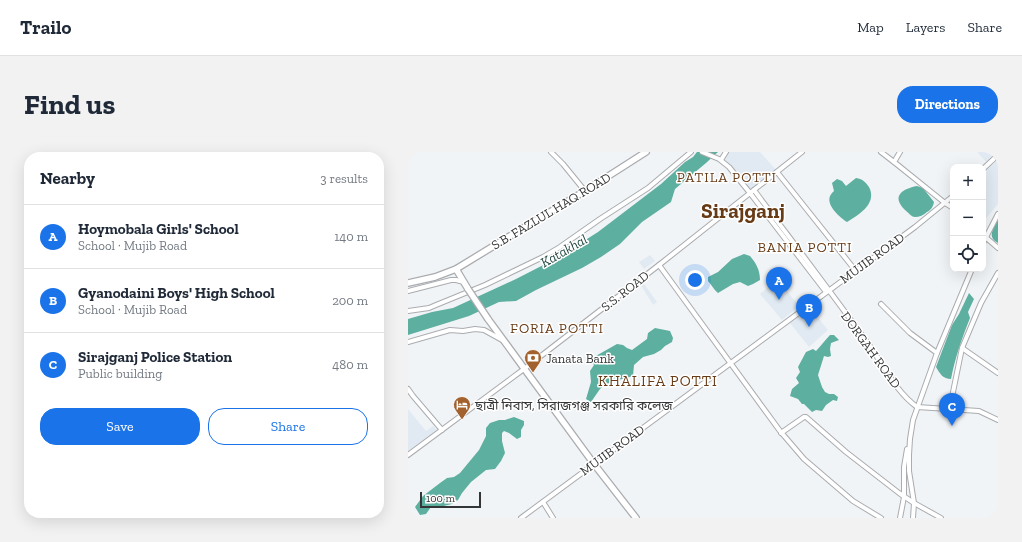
<!DOCTYPE html>
<meta charset="utf-8">
<style>
:root{--surface:#fff;--page:#f2f2f3;--text:#1f2937;--muted:#747a83;--line:#e0e1e3;--accent:#1a73e8}
body{margin:0;font-family:"Zilla Slab","Noto Sans Bengali",serif;background:var(--page);color:var(--text)}
.controls{position:absolute;right:12px;top:12px;display:grid;overflow:hidden;border-radius:8px;box-shadow:0 4px 16px #0002}
.controls button{width:36px;height:36px;display:grid;place-items:center;padding:0;border:0;border-bottom:1px solid var(--line);background:var(--surface);color:var(--text);font:20px sans-serif}
.scale{position:absolute;left:12px;bottom:10px;width:61px;box-sizing:border-box;padding-left:4px;border:2px solid #343536;border-top:0;font-size:11px;line-height:14px;white-space:nowrap;color:#343536;-webkit-text-stroke:3px #fff;paint-order:stroke}
.you{position:absolute;left:287px;top:128px;width:14px;height:14px;margin:-10px;border:3px solid #fff;border-radius:50%;background:#1a73e8;box-shadow:0 0 0 6px #1a73e833}
.badge{display:grid;place-items:center;width:26px;height:26px;border-radius:50%;background:var(--accent);color:#fff;font-size:13px;font-weight:700}
.pin{position:absolute;translate:-50% -33px;filter:drop-shadow(0 1px 2px #0008)}
.pin::after{content:'';position:absolute;top:21px;width:14px;height:12px;background:inherit;clip-path:polygon(0 0,100% 0,50% 100%)}
.list{margin:0;padding:0;list-style:none}
h2{display:flex;justify-content:space-between;align-items:center;height:52px;margin:0;padding:0 16px;font-size:17px}
h2 small{font-size:13px;font-weight:400;color:var(--muted)}
.list li{display:grid;grid-template-columns:26px 1fr auto;gap:12px;align-items:center;box-sizing:border-box;height:64px;padding:0 16px;border-top:1px solid var(--line)}
.list b{display:block;font-size:15px;white-space:nowrap}
.list p{margin:0;font-size:13px;white-space:nowrap;color:var(--muted)}
.list em{font-size:13px;font-style:normal;color:var(--muted)}
.actions{display:flex;gap:8px;padding:12px 16px}
.actions a{flex:1;padding:9px 0;border:1px solid var(--accent);border-radius:16px;text-align:center;font-size:14px;color:var(--accent)}
.actions .main{background:var(--accent);color:#fff}
.icon{flex:none;width:22px;height:22px;fill:none;stroke:currentColor;stroke-width:2;stroke-linecap:round;stroke-linejoin:round}
.map{position:relative;flex:none;width:590px;height:366px;overflow:hidden;border-radius:16px}
header{display:flex;align-items:center;gap:24px;box-sizing:border-box;height:56px;padding:0 20px;background:var(--surface);border-bottom:1px solid var(--line)}
header strong{font-size:19px}
nav{display:flex;gap:22px;margin-inline-start:auto;font-size:14px}
.intro{display:flex;align-items:center;justify-content:space-between;box-sizing:border-box;height:96px;padding:0 24px}
h1{margin:0;font-size:28px}
.button{padding:10px 18px;border-radius:16px;background:var(--accent);color:#fff;font-size:14px;font-weight:700}
main{display:flex;gap:24px;padding:0 24px}
aside{flex:1;background:var(--surface);border-radius:16px;box-shadow:0 4px 16px #0002}
.map>svg:first-child{display:block}
.built{fill:#e1eaf2}
.water{fill:#5daf9f}
.lines{fill:none;stroke-linecap:round;stroke-linejoin:round}
.street-casing{stroke:#aaacaf;stroke-width:6}
.secondary-casing{stroke:#aaacaf;stroke-width:8}
.street{stroke:#fff;stroke-width:4}
.secondary{stroke:#fff;stroke-width:5.5}
.secondary-bridge-casing{stroke:#aaacaf;stroke-width:8;stroke-linecap:butt}
.secondary-bridge{stroke:#fff;stroke-width:5.5}
.labels{text-anchor:middle;dominant-baseline:central;stroke-width:3;stroke-linejoin:round;paint-order:stroke}
.street-label{font-size:13px;fill:#343536;stroke:#fff}
.poi-label{font-size:13px;fill:#343536;stroke:#fff;text-anchor:start}
.neighbourhood-label{font-size:14px;letter-spacing:1px;fill:#673b16;stroke:#fff}
.water-label{font-size:14px;font-style:italic;fill:#1f453e;stroke:#fff}
.quarter-label{font-size:15px;letter-spacing:1px;fill:#673b16;stroke:#fff}
.town-label{font-size:21px;font-weight:bold;fill:#673b16;stroke:#fff}
</style>
<header>
<strong>Trailo</strong>
<nav><a>Map</a><a>Layers</a><a>Share</a></nav>
</header>
<div class="intro"><h1>Find us</h1><a class="button">Directions</a></div>
<main>
<aside>
<h2>Nearby<small>3 results</small></h2>
<ul class="list">
<li><span class="badge">A</span><div><b>Hoymobala Girls' School</b><p>School · Mujib Road</p></div><em>140 m</em></li>
<li><span class="badge">B</span><div><b>Gyanodaini Boys' High School</b><p>School · Mujib Road</p></div><em>200 m</em></li>
<li><span class="badge">C</span><div><b>Sirajganj Police Station</b><p>Public building</p></div><em>480 m</em></li>
</ul>
<div class="actions"><a class="main">Save</a><a>Share</a></div>
</aside>
<div class="map">
<svg width="590" height="366" viewBox="0 0 590 366">
<rect width="100%" height="100%" fill="#f1f4f7"/>
<!-- built -->
<g class="built">
<path d="M 317,0 L 352,0 L 369,19 L 341,40 L 312,4 Z"/>
<path d="M 569,0 L 589,0 L 578,10 Z"/>
<path d="M 590,8 L 590,52 L 575,70 L 575,21 Z"/>
<path d="M 242,103 L 247,109 L 236,117 L 231,110 Z"/>
<path d="M 369,127 L 391,154 L 374,168 L 352,142 Z"/>
<path d="M 234,129 L 249,150 L 245,153 L 231,130 Z"/>
<path d="M 402,156 L 420,178 L 401,195 L 382,171 Z"/>
<path d="M 0,257 L 18,279 L 25,274 L 29,278 L 0,299 Z"/>
</g>
<!-- water -->
<g class="water">
<path d="M 289,0 L 310,0 L 298,11 L 267,37 L 263,50 L 234,70 L 212,92 L 193,105 L 174,116 L 128,138 L 108,149 L 91,150 L 61,164 L 0,183 L 0,167 L 24,160 L 45,156 L 108,127 L 149,106 L 190,80 L 253,32 L 277,10 L 285,5 Z"/>
<path d="M 448,26 C 455,27 459,31 462,37 C 468,53 450,63 439,70 C 433,66 418,54 422,44 C 423,42 424,41 426,39 L 424,31 L 429,27 L 434,29 L 438,34 Z"/>
<path d="M 509,34 L 515,36 L 526,50 C 525,55 523,58 519,60 C 516,63 511,65 507,65 C 503,65 500,60 497,58 C 483,44 494,37 509,34 Z"/>
<path d="M 590,68 L 590,91 C 579,85 585,77 590,68 Z"/>
<path d="M 336,102 L 342,104 C 348,111 352,118 352,128 L 345,132 L 340,134 L 332,130 L 325,132 L 310,141 C 306,138 304,133 300,129 L 300,125 L 310,120 L 324,107 Z"/>
<path d="M 561,141 L 566,147 L 560,160 L 562,166 C 554,186 547,206 543,227 C 535,227 532,222 528,215 L 544,173 L 551,162 Z"/>
<path d="M 247,176 L 262,179 L 265,186 L 264,190 L 257,194 L 253,198 L 246,202 L 235,205 L 226,213 L 225,224 C 214,228 201,228 192,237 C 189,241 186,246 183,250 L 178,247 L 183,230 L 182,219 L 186,213 L 183,208 L 186,205 L 209,192 L 215,193 L 219,196 L 224,198 L 239,187 L 240,181 Z"/>
<path d="M 422,183 L 426,183 L 431,188 L 423,191 L 422,197 L 423,204 L 420,205 L 416,204 L 410,223 L 414,235 L 417,240 L 421,242 L 426,242 L 430,245 L 429,249 L 425,248 L 418,253 L 414,259 L 408,258 L 404,260 L 396,252 L 394,252 L 390,247 L 382,244 L 384,237 L 391,231 L 388,226 L 392,220 L 390,215 L 398,200 L 405,197 L 408,199 C 413,194 417,188 422,183 Z"/>
<path d="M 106,265 L 116,269 L 116,273 L 113,278 L 113,285 L 109,287 L 101,281 L 96,279 L 94,281 L 94,289 L 97,301 L 93,309 L 87,317 L 78,318 L 63,330 L 54,341 L 50,348 L 44,352 L 27,356 L 23,355 L 18,362 L 12,363 L 7,355 L 15,344 L 32,331 L 39,326 L 46,325 L 52,321 L 71,298 L 78,284 L 78,276 L 82,271 L 91,268 L 97,268 Z"/>
</g>
<g class="lines">
<defs>
<g id="street">
<path d="M 143,0 L 155,12 L 177,39"/>
<path d="M 294,0 L 311,7 L 321,15 L 342,41 L 418,140"/>
<path d="M 473,0 L 486,10 L 537,51 L 545,56"/>
<path d="M 313,8 L 318,0"/>
<path d="M 486,10 L 492,0"/>
<path d="M 575,17 L 590,3"/>
<path d="M 369,20 L 447,118"/>
<path d="M 346,38 C 384,89 422,139 459,190 C 475,212 487,239 509,255 L 571,259 L 590,268"/>
<path d="M 575,83 L 590,96"/>
<path d="M 575,91 L 590,62"/>
<path d="M 251,113 L 372,279 L 396,307 L 445,349 L 473,366"/>
<path d="M 0,139 L 43,128 L 48,128 L 56,130"/>
<path d="M 473,152 L 502,181 L 529,201"/>
<path d="M 0,159 L 21,156 L 28,153 L 77,133 L 135,105 L 152,95 L 192,67 L 240,36 L 283,0"/>
<path d="M 0,190 L 42,178 L 55,179 L 67,177 L 76,178 L 96,189"/>
<path d="M 554,196 L 590,221"/>
<path d="M 0,237 L 5,244 L 34,278"/>
<path d="M 539,257 L 544,245 L 554,196 L 573,151 L 590,121"/>
<path d="M 373,281 L 396,265 L 398,265 L 438,300 L 491,341 L 506,351 L 533,366"/>
<path d="M 0,303 L 116,217 L 251,113 L 394,0"/>
<path d="M 135,350 L 145,366"/>
<path d="M 113,366 L 507,75 L 545,44"/>
<path d="M 492,366 L 496,345 L 496,315 L 499,297"/>
<path d="M 505,366 L 506,351 L 501,319 L 501,303 L 502,287 L 505,268 L 529,201 L 564,117"/>
</g>
<g id="secondary">
<path d="M 48,117 L 60,137"/>
<path d="M 0,131 L 27,125 L 48,117 L 107,81 L 177,39 L 238,0"/>
<path d="M 80,167 L 186,312 L 228,366"/>
</g>
</defs>
<!-- street casing -->
<use href="#street" class="street-casing"/>
<!-- secondary casing -->
<use href="#secondary" class="secondary-casing"/>
<!-- street -->
<use href="#street" class="street"/>
<!-- secondary -->
<use href="#secondary" class="secondary"/>
<defs>
<path id="secondary-bridge" d="M 60,137 L 80,167"/>
</defs>
<!-- secondary-bridge casing -->
<use href="#secondary-bridge" class="secondary-bridge-casing"/>
<!-- secondary-bridge -->
<use href="#secondary-bridge" class="secondary-bridge"/>
</g>
<!-- icons -->
<defs>
<symbol id="bank-pin" viewBox="-11 -11 22 30"><path d="M0 17L-7.5 6A9.5 9.5 0 1 1 7.5 6Z" fill="#a3622d" stroke="#fff"/><path d="M-6-4H6V4H-6ZM0-2.3a2.3 2.3 0 1 0 0 4.6a2.3 2.3 0 1 0 0-4.6Z" fill="#fff"/></symbol>
<symbol id="hotel-pin" viewBox="-11 -11 22 30"><path d="M0 17L-7.5 6A9.5 9.5 0 1 1 7.5 6Z" fill="#a3622d" stroke="#fff"/><path d="M-6-4.5h1.5V1H6V5H4.5V3h-9V5H-6ZM-4 0a1.8 1.8 0 1 1 3.6 0ZM.5 0V-2.5h3Q6-2.5 6 0Z" fill="#fff"/></symbol>
</defs>
<g fill-rule="evenodd">
<use href="#bank-pin" x="115" y="196" width="20" height="27"/>
<use href="#hotel-pin" x="44" y="243" width="20" height="27"/>
</g>
<g class="labels">
<!-- street labels -->
<g class="street-label">
<text transform="translate(143 59) rotate(-31)">S.B. FAZLUL HAQ ROAD</text>
<text transform="translate(464 106) rotate(-36)">MUJIB ROAD</text>
<text transform="translate(217 139) rotate(-38)">S.S. ROAD</text>
<text transform="translate(463 198) rotate(54)">DORGAH ROAD</text>
<text transform="translate(204 298) rotate(-36)">MUJIB ROAD</text>
</g>
<!-- poi labels -->
<g class="poi-label">
<text x="138" y="206">Janata Bank</text>
<text x="67" y="253">ছাত্রী নিবাস, সিরাজগঞ্জ সরকারি কলেজ</text>
</g>
<!-- neighbourhood labels -->
<g class="neighbourhood-label">
<text x="319" y="25">PATILA POTTI</text>
<text x="397" y="95">BANIA POTTI</text>
<text x="149" y="176">FORIA POTTI</text>
</g>
<!-- water labels -->
<g class="water-label">
<text transform="translate(156 99) rotate(-30)">Katakhal</text>
</g>
<!-- quarter labels -->
<g class="quarter-label">
<text x="250" y="229">KHALIFA POTTI</text>
</g>
<!-- town labels -->
<g class="town-label">
<text x="335" y="58">Sirajganj</text>
</g>
</g>
</svg>
<div class="controls">
<button>+</button>
<button>−</button>
<button><svg class="icon" aria-label="locate" viewBox="0 0 24 24"><circle cx="12" cy="12" r="6"/><path d="M12 2v4M12 18v4M2 12h4M18 12h4"/></svg></button>
</div>
<div class="scale">100 m</div>
<div class="you"></div>
<div class="pin badge" style="left:371px;top:148px">A</div>
<div class="pin badge" style="left:401px;top:175px">B</div>
<div class="pin badge" style="left:544px;top:274px">C</div>
</div>
</main>
